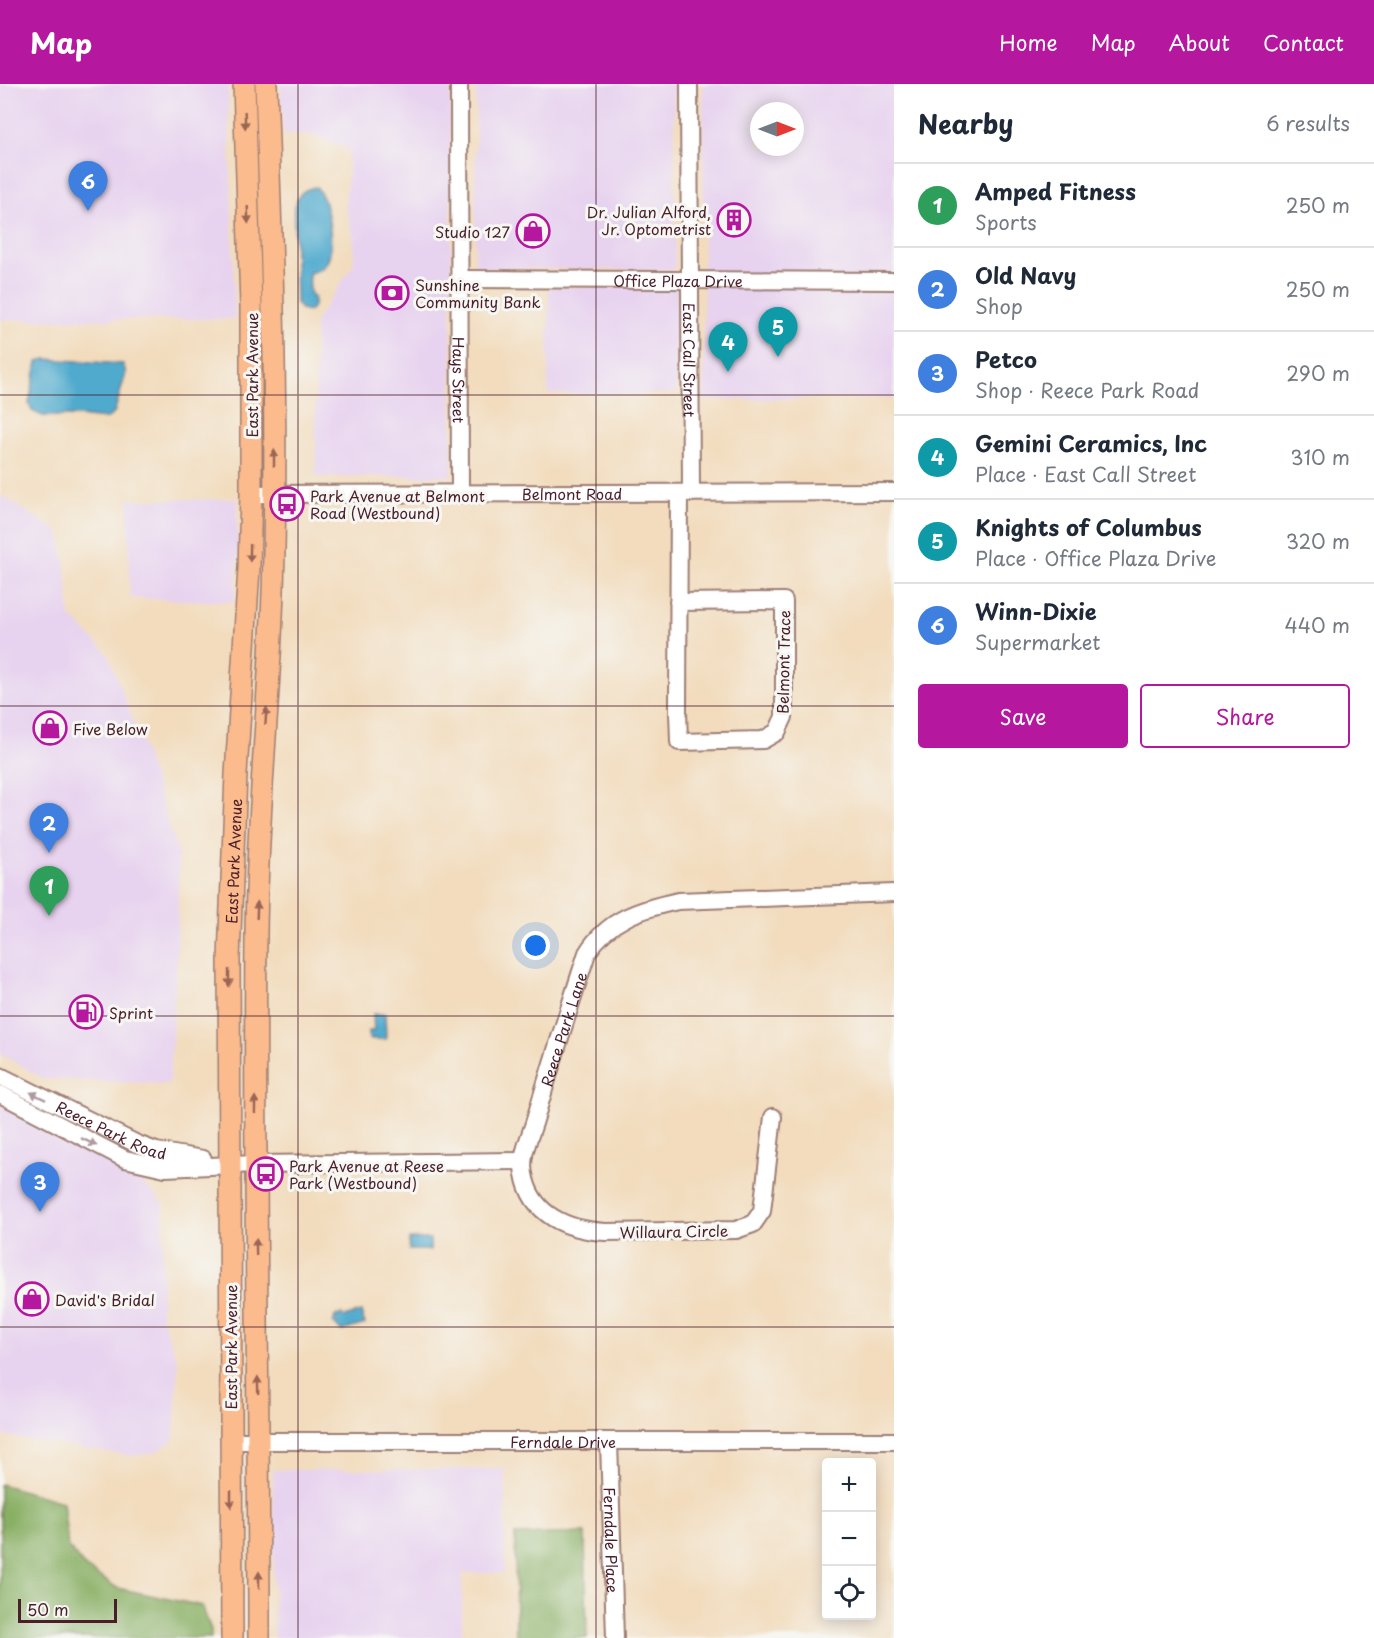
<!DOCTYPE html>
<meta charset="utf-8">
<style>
:root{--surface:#fff;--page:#f6f6f7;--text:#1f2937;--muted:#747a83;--line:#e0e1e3;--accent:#b5179e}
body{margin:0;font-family:"Playpen Sans",sans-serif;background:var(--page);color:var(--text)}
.controls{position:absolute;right:18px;bottom:18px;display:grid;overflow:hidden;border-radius:6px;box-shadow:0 3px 15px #0003}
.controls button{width:54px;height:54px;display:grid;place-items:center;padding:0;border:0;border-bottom:2px solid var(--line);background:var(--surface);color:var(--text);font:30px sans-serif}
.compass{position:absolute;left:750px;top:18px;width:54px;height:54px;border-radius:50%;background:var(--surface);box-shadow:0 3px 15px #0003;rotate:90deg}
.scale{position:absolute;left:18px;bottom:15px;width:99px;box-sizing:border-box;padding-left:6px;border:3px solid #4a1f2b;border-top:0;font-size:16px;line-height:21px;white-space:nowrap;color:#4a1f2b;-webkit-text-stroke:4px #f6f6f2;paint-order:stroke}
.you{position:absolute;left:536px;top:862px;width:21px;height:21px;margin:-15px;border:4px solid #fff;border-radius:50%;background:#1a73e8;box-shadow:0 0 0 9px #1a73e833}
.badge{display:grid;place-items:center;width:39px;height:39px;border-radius:50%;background:var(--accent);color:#fff;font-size:20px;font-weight:700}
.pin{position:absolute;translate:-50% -50px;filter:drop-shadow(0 2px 3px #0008)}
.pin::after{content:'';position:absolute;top:32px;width:21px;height:18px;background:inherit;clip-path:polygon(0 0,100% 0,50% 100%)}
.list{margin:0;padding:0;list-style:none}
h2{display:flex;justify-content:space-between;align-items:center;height:78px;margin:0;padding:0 24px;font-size:26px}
h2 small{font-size:20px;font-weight:400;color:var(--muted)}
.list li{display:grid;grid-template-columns:39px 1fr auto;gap:18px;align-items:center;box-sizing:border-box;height:84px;padding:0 24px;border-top:2px solid var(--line)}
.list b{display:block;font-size:22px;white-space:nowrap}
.list p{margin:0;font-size:20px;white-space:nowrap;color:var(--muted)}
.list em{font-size:20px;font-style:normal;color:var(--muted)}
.actions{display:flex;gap:12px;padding:18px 24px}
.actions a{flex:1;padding:14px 0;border:2px solid var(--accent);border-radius:6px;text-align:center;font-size:21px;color:var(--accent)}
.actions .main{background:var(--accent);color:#fff}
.icon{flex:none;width:33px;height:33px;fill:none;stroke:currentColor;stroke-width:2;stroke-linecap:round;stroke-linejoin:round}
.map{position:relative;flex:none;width:894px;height:1554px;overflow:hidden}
header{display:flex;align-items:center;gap:36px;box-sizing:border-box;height:84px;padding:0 30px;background:var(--accent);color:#fff}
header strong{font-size:28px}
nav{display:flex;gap:33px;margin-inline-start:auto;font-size:21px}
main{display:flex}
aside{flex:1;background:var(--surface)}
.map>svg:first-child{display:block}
.built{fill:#e7d2ef;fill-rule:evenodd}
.forest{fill:#88af64;stroke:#696748;stroke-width:1.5}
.water{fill:#4faacd;stroke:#4c647c;stroke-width:1.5}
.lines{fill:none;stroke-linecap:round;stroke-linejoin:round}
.minor-casing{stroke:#9e7e74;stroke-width:20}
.major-casing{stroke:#9e7e74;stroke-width:24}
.minor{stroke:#fff;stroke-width:16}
.major{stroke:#fbbb8d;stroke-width:21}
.oneway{fill:#9a6557}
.oneway2{fill:#ae9aa0}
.grid{fill:none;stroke:#4a1f2b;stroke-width:1.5;stroke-opacity:0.55}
.labels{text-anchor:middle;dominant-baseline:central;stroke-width:6;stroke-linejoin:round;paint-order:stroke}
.poi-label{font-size:15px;fill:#4a1f2b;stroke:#f6f6f2;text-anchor:start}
.street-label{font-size:15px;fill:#4a1f2b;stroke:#f6f6f2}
</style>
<header>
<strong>Map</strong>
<nav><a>Home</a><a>Map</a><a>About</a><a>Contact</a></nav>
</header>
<main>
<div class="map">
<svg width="894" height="1554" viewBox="0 0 894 1554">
<rect width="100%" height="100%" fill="#f6f6f2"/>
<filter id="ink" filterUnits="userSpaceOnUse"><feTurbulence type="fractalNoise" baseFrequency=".0167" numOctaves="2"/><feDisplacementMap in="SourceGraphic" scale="12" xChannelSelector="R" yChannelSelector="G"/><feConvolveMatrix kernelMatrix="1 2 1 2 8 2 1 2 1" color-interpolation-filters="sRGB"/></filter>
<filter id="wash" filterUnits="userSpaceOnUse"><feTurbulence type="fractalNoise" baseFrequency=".008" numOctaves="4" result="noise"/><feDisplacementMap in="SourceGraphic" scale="24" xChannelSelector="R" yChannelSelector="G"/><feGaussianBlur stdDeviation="1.35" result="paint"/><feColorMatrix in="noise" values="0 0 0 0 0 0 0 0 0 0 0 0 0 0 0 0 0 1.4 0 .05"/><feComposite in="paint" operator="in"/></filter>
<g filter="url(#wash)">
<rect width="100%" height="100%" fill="#f2dcbd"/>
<!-- built -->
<g class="built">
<path d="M 0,0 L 228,0 L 235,235 L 0,236 Z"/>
<path d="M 281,0 L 450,0 L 452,392 L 316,393 L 315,238 L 354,180 L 353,151 L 345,122 L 349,65 L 310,50 L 283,50 Z"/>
<path d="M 476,0 L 674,0 L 675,183 L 673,186 L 477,184 L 475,181 Z"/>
<path d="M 703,0 L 894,0 L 894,314 L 704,316 ZM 759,27 L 795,27 L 795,63 L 759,63 Z"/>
<path d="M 549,203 L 674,203 L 677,206 L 676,309 L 548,310 Z"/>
<path d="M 0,411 L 59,448 L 65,478 L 70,532 L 108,570 L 144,666 L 179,772 L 177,872 L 169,1000 L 43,995 L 0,969 Z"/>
<path d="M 237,415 L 238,477 L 234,518 L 130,514 L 128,416 Z"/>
<path d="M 0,1021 L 124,1084 L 137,1093 L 164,1120 L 161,1232 L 178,1279 L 174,1355 L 156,1368 L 133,1372 L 0,1351 Z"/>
<path d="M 505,1385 L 505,1489 L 462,1489 L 462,1554 L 274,1554 L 273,1386 Z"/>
</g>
<!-- forest -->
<g class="forest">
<path d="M 0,1400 L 63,1418 L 68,1463 L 86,1484 L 117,1504 L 202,1522 L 211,1546 L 211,1554 L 0,1554 Z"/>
<path d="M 585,1449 L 587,1554 L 516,1554 L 515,1451 Z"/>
</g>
<!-- water -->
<g class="water">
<path d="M 316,103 C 329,116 334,159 328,176 C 324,185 317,187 309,189 L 310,208 L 314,214 L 314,222 L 309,227 L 301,225 L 296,219 L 294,125 C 298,111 300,106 316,103 Z"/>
<path d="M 45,275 L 123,280 L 126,289 L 114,329 L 106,335 L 78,332 L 43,332 L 32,327 L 29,320 L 37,278 Z"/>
<path d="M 373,930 L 385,930 L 386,955 L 369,955 L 369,947 L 374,947 Z"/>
<rect x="409" y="1155" width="21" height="11"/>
<path d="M 361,1228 L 365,1240 L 342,1247 L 333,1239 L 335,1236 L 334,1234 L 337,1231 L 338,1233 L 341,1230 L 344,1233 Z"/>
</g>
</g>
<g filter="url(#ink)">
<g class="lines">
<defs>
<g id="minor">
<path id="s1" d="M 459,0 L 460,410"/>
<path id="s2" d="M 689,0 L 691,409"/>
<path id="s3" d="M 460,195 L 894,197"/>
<path id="s4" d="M 251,410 L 894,408"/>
<path d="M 678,518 L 784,517 L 784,633 L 777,648 L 763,656 L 679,658 L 678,627 L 679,409"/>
<path id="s5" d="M 0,992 L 137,1060 L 156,1067 L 203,1075"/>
<path d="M 0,1010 L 125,1075 L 165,1084 L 255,1080 L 523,1077"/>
<path id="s6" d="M 773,1033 L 762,1127 L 753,1140 L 736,1146 L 606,1148 C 567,1146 531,1131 524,1090 C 520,1072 530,1053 535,1036 C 551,980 569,925 587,869 C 608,835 641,825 678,817 L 894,809"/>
<path id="s7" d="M 231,1357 L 894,1357"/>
<path id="s8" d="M 609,1357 L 615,1554"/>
</g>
<g id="major">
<path id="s9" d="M 232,1554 L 229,875 L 236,690 L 249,484 L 251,410 L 251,222 L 244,0"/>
<path d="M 259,1554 C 259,1320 254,1085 256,851 C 257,736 269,622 273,508 C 278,338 272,169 266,0"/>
</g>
</defs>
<!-- minor casing -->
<use href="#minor" class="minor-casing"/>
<!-- major casing -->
<use href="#major" class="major-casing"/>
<!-- minor -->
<use href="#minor" class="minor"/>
<!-- major -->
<use href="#major" class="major"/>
</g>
<!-- one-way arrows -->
<defs><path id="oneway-solid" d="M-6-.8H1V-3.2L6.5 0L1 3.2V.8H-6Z" transform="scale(1.5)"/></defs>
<g class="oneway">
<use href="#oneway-solid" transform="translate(245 36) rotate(88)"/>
<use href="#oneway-solid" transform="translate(248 131) rotate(88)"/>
<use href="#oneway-solid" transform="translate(274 374) rotate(-90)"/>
<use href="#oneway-solid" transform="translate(250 469) rotate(91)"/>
<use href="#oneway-solid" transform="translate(266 632) rotate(-86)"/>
<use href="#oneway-solid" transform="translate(257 826) rotate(-88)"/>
<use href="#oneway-solid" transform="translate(229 894) rotate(90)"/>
<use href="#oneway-solid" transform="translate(255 1021) rotate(-90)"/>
<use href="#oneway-solid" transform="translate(256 1163) rotate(-91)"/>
<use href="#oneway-solid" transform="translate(258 1301) rotate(-91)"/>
<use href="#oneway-solid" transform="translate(231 1415) rotate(90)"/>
<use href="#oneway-solid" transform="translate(259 1496) rotate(-90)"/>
</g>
<g class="oneway2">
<use href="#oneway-solid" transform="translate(38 1012) rotate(-154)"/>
<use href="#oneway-solid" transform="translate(89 1058) rotate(26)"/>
</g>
</g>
<!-- grid -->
<path class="grid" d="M 298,0 L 298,1554M 596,0 L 596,1554M 0,311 L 894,311M 0,622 L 894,622M 0,932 L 894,932M 0,1243 L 894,1243"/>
<!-- icons -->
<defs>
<symbol id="building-ring" viewBox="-11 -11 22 22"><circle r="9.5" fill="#f6f6f2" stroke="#b5179e" stroke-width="1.5"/><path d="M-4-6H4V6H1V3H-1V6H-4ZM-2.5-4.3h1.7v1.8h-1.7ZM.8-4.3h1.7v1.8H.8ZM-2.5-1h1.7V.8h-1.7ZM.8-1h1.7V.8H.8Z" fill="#b5179e"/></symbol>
<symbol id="shop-ring" viewBox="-11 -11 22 22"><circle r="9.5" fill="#f6f6f2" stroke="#b5179e" stroke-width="1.5"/><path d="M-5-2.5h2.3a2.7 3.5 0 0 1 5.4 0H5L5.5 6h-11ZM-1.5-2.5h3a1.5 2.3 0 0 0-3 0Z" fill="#b5179e"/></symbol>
<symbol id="bank-ring" viewBox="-11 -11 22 22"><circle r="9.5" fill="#f6f6f2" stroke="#b5179e" stroke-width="1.5"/><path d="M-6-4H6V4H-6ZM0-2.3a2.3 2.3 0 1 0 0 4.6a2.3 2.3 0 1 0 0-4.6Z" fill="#b5179e"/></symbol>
<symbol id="bus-ring" viewBox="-11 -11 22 22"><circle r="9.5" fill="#f6f6f2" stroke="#b5179e" stroke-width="1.5"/><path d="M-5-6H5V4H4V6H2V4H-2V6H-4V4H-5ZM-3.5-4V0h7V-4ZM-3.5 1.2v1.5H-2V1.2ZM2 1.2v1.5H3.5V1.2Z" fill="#b5179e"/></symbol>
<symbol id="fuel-ring" viewBox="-11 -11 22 22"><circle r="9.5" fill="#f6f6f2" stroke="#b5179e" stroke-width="1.5"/><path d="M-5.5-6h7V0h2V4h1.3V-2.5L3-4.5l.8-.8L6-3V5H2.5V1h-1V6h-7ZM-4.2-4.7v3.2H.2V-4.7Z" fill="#b5179e"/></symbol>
</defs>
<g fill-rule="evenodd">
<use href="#building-ring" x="715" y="117" width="38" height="38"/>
<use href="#shop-ring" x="514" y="128" width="38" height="38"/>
<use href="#bank-ring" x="373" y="190" width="38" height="38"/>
<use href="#bus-ring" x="268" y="401" width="38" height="38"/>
<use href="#shop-ring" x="31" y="625" width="38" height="38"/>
<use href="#fuel-ring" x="67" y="909" width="38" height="38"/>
<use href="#bus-ring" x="247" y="1071" width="38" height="38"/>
<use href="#shop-ring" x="13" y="1196" width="38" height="38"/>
</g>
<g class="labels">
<!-- poi labels -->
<g class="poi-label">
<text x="711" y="127" text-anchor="end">Dr. Julian Alford,<tspan x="711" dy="17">Jr. Optometrist</tspan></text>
<text x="510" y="147" text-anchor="end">Studio 127</text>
<text x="415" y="200">Sunshine<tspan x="415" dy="17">Community Bank</tspan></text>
<text x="310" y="411">Park Avenue at Belmont<tspan x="310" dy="17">Road (Westbound)</tspan></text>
<text x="73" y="644">Five Below</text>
<text x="109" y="928">Sprint</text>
<text x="289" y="1081">Park Avenue at Reese<tspan x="289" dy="17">Park (Westbound)</tspan></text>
<text x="55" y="1215">David's Bridal</text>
</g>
<!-- street labels -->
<g class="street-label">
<text stroke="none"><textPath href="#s3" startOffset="218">Office Plaza Drive</textPath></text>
<text stroke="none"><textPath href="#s2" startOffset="276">East Call Street</textPath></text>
<text transform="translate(251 291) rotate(-90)">East Park Avenue</text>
<text stroke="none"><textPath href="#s1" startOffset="296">Hays Street</textPath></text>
<text stroke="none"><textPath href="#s4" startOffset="321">Belmont Road</textPath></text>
<text transform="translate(783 578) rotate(-89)">Belmont Trace</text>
<text stroke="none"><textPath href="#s9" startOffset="777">East Park Avenue</textPath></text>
<text stroke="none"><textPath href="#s6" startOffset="519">Reece Park Lane</textPath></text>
<text stroke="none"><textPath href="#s5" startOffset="124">Reece Park Road</textPath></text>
<text transform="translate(674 1147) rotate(-1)">Willaura Circle</text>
<text transform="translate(230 1263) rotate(-90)">East Park Avenue</text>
<text stroke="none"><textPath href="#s7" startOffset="332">Ferndale Drive</textPath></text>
<text stroke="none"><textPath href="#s8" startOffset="99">Ferndale Place</textPath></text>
</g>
</g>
</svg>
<div class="controls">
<button>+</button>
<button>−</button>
<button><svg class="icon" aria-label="locate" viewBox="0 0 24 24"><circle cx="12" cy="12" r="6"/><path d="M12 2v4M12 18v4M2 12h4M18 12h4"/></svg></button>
</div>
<svg class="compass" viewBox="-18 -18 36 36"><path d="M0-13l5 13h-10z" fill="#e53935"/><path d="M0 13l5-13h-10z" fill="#747a83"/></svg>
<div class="scale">50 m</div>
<div class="you"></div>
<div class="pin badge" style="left:49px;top:832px;background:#2e9e5b">1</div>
<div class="pin badge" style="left:49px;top:769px;background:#3f7fe0">2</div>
<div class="pin badge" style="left:40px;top:1128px;background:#3f7fe0">3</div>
<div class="pin badge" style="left:728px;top:288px;background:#0f9aa8">4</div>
<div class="pin badge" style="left:778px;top:273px;background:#0f9aa8">5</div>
<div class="pin badge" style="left:88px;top:127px;background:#3f7fe0">6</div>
</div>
<aside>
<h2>Nearby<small>6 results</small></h2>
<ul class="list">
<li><span class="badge" style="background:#2e9e5b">1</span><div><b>Amped Fitness</b><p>Sports</p></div><em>250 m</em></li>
<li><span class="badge" style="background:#3f7fe0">2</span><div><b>Old Navy</b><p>Shop</p></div><em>250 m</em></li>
<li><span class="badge" style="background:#3f7fe0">3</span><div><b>Petco</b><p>Shop · Reece Park Road</p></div><em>290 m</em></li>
<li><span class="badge" style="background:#0f9aa8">4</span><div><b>Gemini Ceramics, Inc</b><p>Place · East Call Street</p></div><em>310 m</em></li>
<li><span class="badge" style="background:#0f9aa8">5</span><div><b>Knights of Columbus</b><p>Place · Office Plaza Drive</p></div><em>320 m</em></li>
<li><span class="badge" style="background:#3f7fe0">6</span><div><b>Winn-Dixie</b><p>Supermarket</p></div><em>440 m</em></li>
</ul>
<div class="actions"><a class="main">Save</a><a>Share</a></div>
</aside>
</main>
